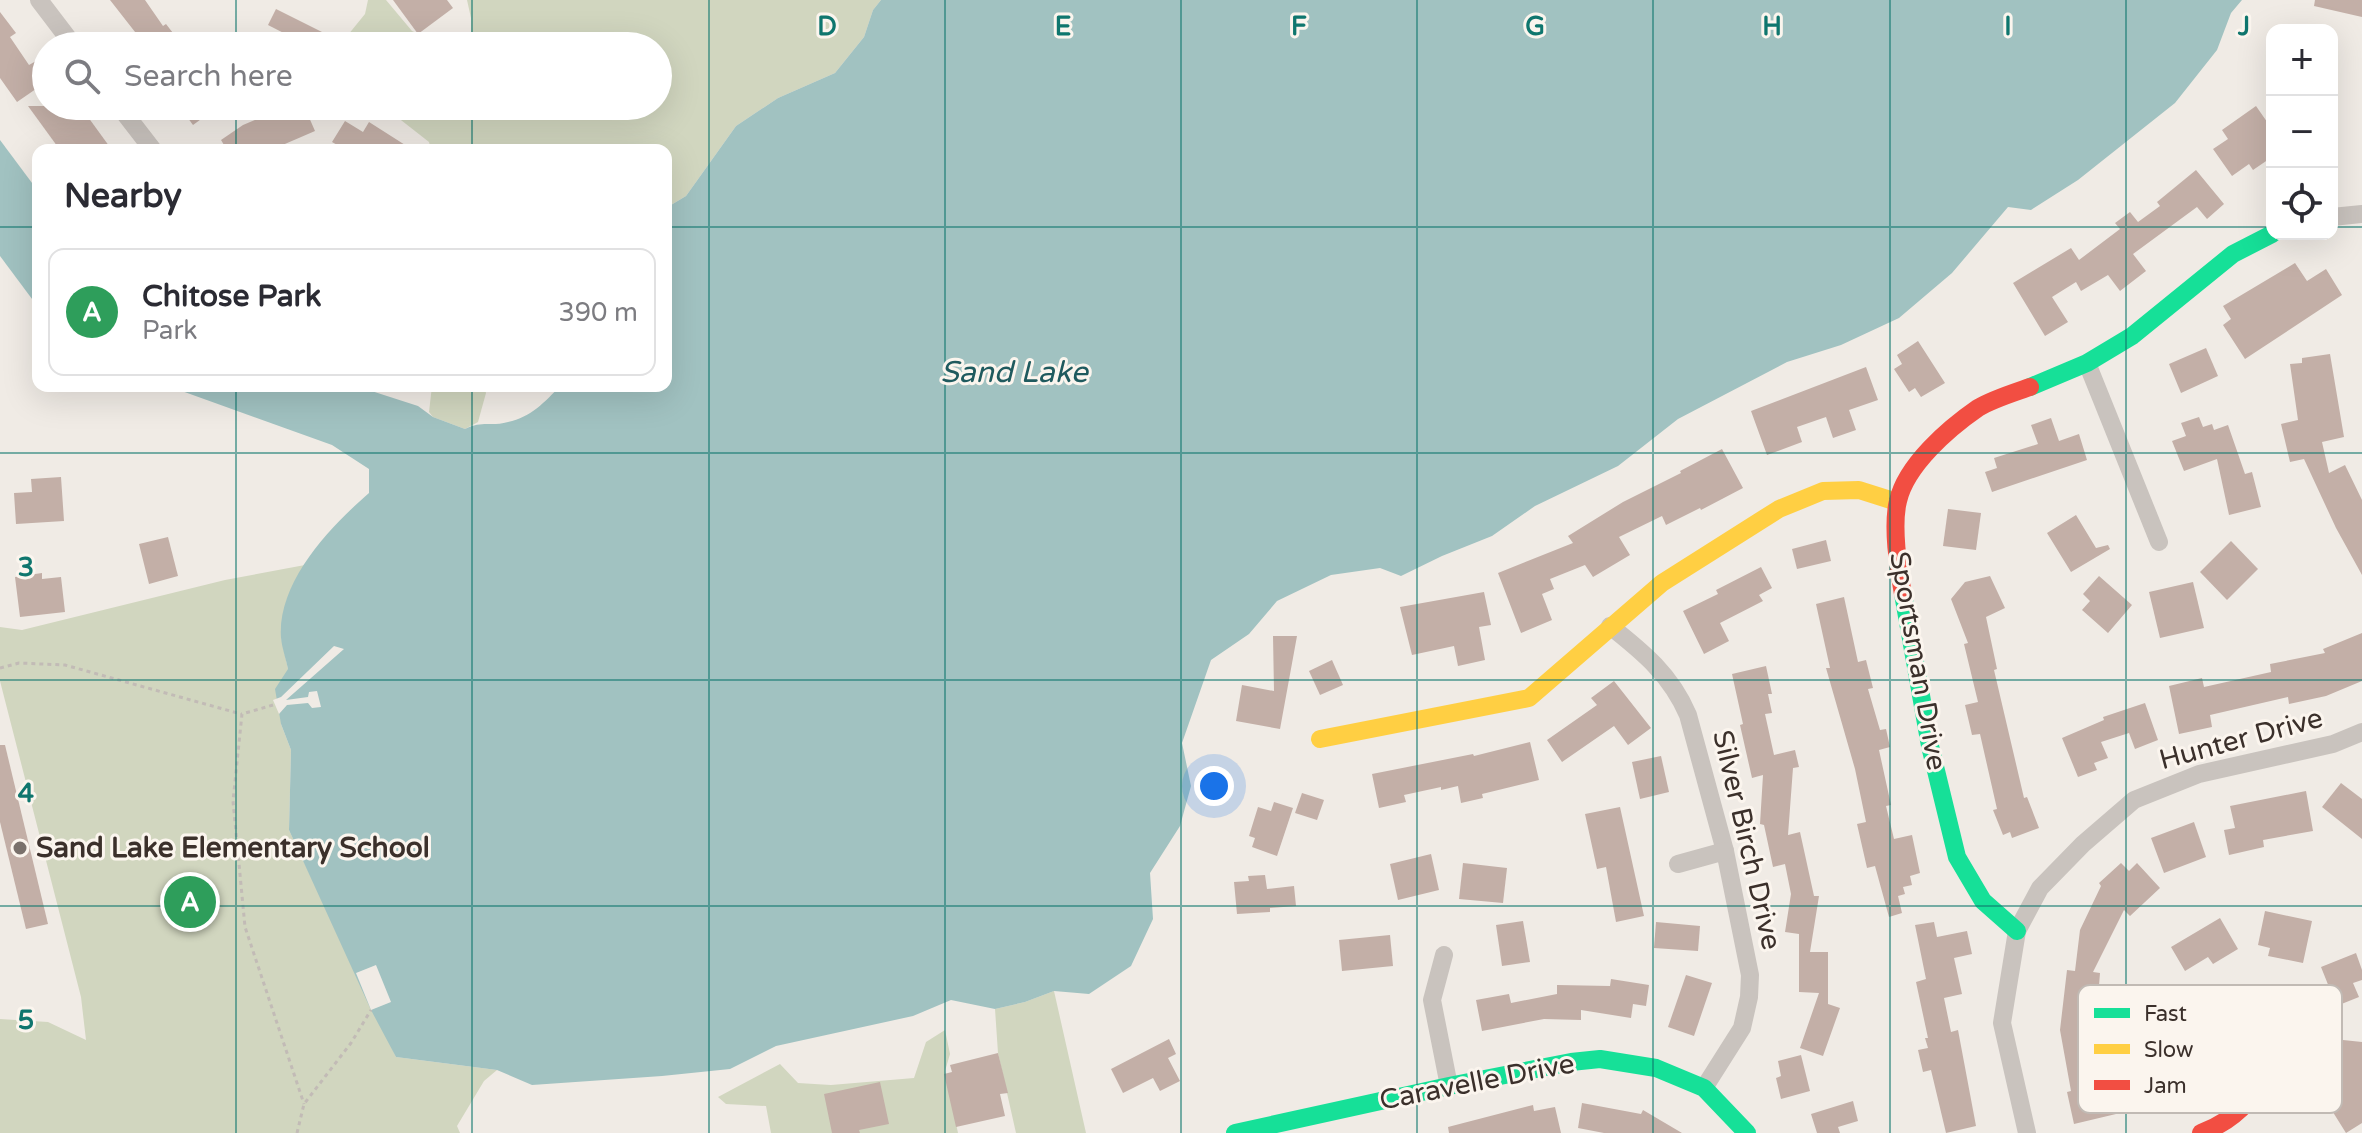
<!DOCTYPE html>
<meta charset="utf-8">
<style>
:root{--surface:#fff;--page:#f2f2f3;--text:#2b2b33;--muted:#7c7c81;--line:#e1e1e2;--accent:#2563eb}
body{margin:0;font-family:"Varela Round",sans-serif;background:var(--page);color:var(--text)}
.controls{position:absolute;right:24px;top:24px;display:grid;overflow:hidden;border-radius:16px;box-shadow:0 8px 32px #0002}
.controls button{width:72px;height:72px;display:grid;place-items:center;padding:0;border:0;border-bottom:2px solid var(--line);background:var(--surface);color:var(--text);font:40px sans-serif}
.you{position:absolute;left:1214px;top:786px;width:28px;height:28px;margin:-20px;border:6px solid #fff;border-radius:50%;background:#1a73e8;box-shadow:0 0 0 12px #1a73e833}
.badge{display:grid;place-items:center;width:52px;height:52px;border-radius:50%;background:var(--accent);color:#fff;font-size:26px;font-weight:700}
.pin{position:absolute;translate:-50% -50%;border:4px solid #fff;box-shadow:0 2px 8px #0006}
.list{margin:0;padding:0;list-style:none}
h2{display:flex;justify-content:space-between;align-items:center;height:104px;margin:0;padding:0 32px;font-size:34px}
h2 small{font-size:26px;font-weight:400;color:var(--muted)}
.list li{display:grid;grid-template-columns:52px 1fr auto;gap:24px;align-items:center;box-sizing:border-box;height:128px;margin:0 16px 16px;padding:0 16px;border:2px solid var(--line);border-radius:16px}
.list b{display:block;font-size:30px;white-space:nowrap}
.list p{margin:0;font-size:26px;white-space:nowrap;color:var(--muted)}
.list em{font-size:26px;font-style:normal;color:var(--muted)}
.icon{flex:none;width:44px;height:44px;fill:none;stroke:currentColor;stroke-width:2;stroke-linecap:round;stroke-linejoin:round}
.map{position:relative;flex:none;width:2362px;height:1133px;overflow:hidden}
.search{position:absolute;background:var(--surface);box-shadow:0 8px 32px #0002;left:32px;top:32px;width:640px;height:88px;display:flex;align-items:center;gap:20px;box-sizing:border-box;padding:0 28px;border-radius:44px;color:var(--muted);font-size:30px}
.panel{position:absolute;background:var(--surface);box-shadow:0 8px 32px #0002;left:32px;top:144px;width:640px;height:248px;border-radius:16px}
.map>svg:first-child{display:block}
.green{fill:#d1d6bf}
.water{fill:#a1c2c1}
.pier{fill:#f0ebe5}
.building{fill:#c3afa7}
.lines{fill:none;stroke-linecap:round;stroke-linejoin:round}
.path{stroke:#c2bbb6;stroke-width:3;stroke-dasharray:4 4;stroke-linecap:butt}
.street{stroke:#c9c3be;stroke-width:18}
.fast{stroke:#16e098;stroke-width:18}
.slow{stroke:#ffcf43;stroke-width:18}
.jam{stroke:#f24e42;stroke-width:18}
.grid{fill:none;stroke:#0f766e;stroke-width:2;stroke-opacity:0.55}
.poi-dot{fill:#7a716c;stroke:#fbf5ee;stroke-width:3}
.labels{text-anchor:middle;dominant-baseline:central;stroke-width:6;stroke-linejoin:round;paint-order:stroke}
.street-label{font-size:28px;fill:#3b302b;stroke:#fbf5ee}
.poi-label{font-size:28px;font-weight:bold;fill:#3b302b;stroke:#fbf5ee;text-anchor:start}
.water-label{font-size:30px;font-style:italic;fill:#1f5a5e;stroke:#fbf5ee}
.key{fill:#fbf5ee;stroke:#c1bab4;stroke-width:2}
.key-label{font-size:22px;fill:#3b302b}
.grid-label{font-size:26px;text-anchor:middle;font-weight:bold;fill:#0f766e;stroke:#fbf5ee;stroke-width:6;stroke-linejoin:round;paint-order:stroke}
</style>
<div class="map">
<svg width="2362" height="1133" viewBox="0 0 2362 1133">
<rect width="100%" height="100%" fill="#f0ebe5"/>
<!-- green -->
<g class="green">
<path d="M 368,0 L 386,0 L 412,31 L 428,38 L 437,46 L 339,46 L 365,14 Z"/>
<path d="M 467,0 L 881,0 L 873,10 L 864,37 L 835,73 L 778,98 L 736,126 L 686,196 L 666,208 L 666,150 L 431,150 L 429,142 L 383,106 L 469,106 L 469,109 L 470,106 L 658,106 L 658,46 L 471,46 L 471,18 Z"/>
<path d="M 432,386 L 484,386 L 486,393 L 478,422 L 465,429 L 433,417 L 429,412 Z"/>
<path d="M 305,565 L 287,599 L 281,637 L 288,669 L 281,724 L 291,750 L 289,830 L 396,1057 L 497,1070 L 484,1081 L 457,1126 L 460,1133 L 0,1133 L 0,1019 L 48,1022 L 86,1040 L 81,997 L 0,681 L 0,627 L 22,630 L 225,580 Z"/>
<path d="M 1054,991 L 1086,1133 L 1016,1133 L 998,1053 L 995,1009 L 1025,1002 Z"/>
<path d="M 945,1030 L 950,1054 L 945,1071 L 958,1133 L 771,1133 L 766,1106 L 726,1104 L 718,1097 L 780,1064 L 798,1083 L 831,1085 L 914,1078 L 926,1042 Z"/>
</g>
<!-- water -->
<g class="water">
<path d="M 881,0 L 2242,0 L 2231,13 L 2217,50 L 2175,103 L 2078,180 L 2031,210 L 2008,207 L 1952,273 L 1899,318 L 1841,345 L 1787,362 L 1678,419 L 1618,466 L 1535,506 L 1492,536 L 1442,556 L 1401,576 L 1380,568 L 1331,575 L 1277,601 L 1249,634 L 1211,660 L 1182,743 L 1191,786 L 1180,826 L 1150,873 L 1153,919 L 1131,966 L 1089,994 L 1054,991 L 1025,1002 L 995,1009 L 951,1000 L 913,1016 L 776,1046 L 730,1069 L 662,1076 L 532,1085 L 497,1070 L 396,1057 L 371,1010 L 289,830 L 291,750 L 281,724 L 275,689 L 288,669 C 286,659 282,648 281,638 C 277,582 330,527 369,493 L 369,469 L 332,445 L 179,390 L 151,386 L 356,386 L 418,406 L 433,417 L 465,429 C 483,420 491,427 508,422 C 531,417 545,402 560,386 L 666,386 L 666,208 L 686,196 L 736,126 L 778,98 L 835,73 L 864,37 L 873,10 Z"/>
<path d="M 0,140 L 38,191 L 38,307 L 0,256 Z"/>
</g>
<!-- pier -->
<g class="pier">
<path d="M 334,646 L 344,649 L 286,700 L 308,697 L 309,692 L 317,691 L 321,707 L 312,708 L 308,703 L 287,705 L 279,714 L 273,700 L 281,697 Z"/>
<path d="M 376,965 L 391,1002 L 371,1010 L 356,973 Z"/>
</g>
<!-- building -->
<g class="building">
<path d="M 110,0 L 145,0 L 163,26 L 166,24 L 183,46 L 146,46 Z"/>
<path d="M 393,0 L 447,0 L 453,8 L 418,34 Z"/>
<path d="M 2315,0 L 2362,0 L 2362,17 L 2314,6 Z"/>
<path d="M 276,9 L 324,33 L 317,46 L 309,46 L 268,25 Z"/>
<path d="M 0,12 L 16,33 L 10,37 L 29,65 L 36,61 L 46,75 L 46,82 L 17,102 L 0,78 Z"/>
<path d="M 28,106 L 80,106 L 112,150 L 60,150 Z"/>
<path d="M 179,106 L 219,106 L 193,125 Z"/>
<path d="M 288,106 L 304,106 L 315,131 L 271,150 L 227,150 L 221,140 L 243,125 Z"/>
<path d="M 2256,106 L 2272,129 L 2272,157 L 2253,170 L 2249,164 L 2232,176 L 2213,149 L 2228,139 L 2222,130 Z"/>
<path d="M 345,121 L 363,132 L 369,122 L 413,150 L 346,150 L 332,142 Z"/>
<path d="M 2196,170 L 2224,204 L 2207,219 L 2197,207 L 2133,254 L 2146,271 L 2120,291 L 2108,275 L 2081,291 L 2076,282 L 2052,297 L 2068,322 L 2045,336 L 2013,283 L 2071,248 L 2079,260 L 2120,229 L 2115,223 L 2130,212 L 2138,222 L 2160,206 L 2157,202 Z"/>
<path d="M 2295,263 L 2307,281 L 2326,269 L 2342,295 L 2245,359 L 2223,325 L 2231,319 L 2223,306 Z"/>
<path d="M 1918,341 L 1945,383 L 1921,397 L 1915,388 L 1909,392 L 1894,369 L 1902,364 L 1897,355 Z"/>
<path d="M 2206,348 L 2218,376 L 2181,393 L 2169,364 Z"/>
<path d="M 2330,354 L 2344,437 L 2322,442 L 2329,473 L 2345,465 L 2362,500 L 2362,575 L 2336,528 L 2304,459 L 2290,462 L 2281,424 L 2298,420 L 2290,364 L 2302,363 L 2302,358 Z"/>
<path d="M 1866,367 L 1878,400 L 1849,410 L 1856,430 L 1833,438 L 1826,417 L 1797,427 L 1802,442 L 1767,455 L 1751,411 Z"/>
<path d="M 2199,417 L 2203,427 L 2212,424 L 2214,430 L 2228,425 L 2245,474 L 2252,472 L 2261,507 L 2229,515 L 2217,459 L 2184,471 L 2172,441 L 2186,436 L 2181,423 Z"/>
<path d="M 2051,418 L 2059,441 L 2079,434 L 2087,460 L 1992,492 L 1985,472 L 1997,468 L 1994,458 L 2038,444 L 2031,425 Z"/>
<path d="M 1722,449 L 1743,488 L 1701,510 L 1700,508 L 1666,525 L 1662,516 L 1619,537 L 1630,555 L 1593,577 L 1585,565 L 1550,579 L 1554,589 L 1542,594 L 1552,620 L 1521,633 L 1498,573 L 1573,543 L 1568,536 L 1623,502 L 1681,473 L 1680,471 Z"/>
<path d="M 61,477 L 64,521 L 16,524 L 14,493 L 32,492 L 31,479 Z"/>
<path d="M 1948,509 L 1981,513 L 1976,550 L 1943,546 Z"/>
<path d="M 2076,515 L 2096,548 L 2108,545 L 2110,549 L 2071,572 L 2047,533 Z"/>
<path d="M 168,537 L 178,576 L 149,584 L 139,544 Z"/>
<path d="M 1826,540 L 1831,561 L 1797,569 L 1792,549 Z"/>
<path d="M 2231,541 L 2258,569 L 2227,600 L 2200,572 Z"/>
<path d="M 1761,567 L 1772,588 L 1759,595 L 1763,601 L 1720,623 L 1729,641 L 1704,654 L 1683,611 L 1718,594 L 1716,590 Z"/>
<path d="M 42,573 L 42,579 L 61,577 L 65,612 L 20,617 L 15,577 Z"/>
<path d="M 1990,576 L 2005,608 L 1986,617 L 1997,669 L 1994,670 L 2024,798 L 2027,797 L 2039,828 L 2012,838 L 2010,832 L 2003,835 L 1993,810 L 1997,809 L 1980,734 L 1972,735 L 1965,705 L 1978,702 L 1964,644 L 1968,643 L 1951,599 L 1965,582 Z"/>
<path d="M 2099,576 L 2132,605 L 2108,633 L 2082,610 L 2090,601 L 2083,594 Z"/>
<path d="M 2193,582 L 2204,628 L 2160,638 L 2149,592 Z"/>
<path d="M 1484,592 L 1491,625 L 1479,627 L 1485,660 L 1458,666 L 1454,646 L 1412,655 L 1400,607 Z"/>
<path d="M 1844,597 L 1858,662 L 1866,660 L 1873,688 L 1868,689 L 1880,730 L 1886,729 L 1890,747 L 1879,750 L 1891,805 L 1886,806 L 1894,839 L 1912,835 L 1920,873 L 1910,876 L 1912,885 L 1903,887 L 1905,894 L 1898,896 L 1902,913 L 1889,917 L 1875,866 L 1867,868 L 1857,824 L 1866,822 L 1855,769 L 1826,668 L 1830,668 L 1816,604 Z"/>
<path d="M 2362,633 L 2362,681 L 2326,696 L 2289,704 L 2288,697 L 2210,715 L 2212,727 L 2179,734 L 2169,686 L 2202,678 L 2204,687 L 2271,672 L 2270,664 L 2325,653 L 2323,649 Z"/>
<path d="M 1273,636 L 1297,636 L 1280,729 L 1236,721 L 1242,685 L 1274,691 Z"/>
<path d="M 1332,660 L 1343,685 L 1320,695 L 1309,671 Z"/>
<path d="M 1766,666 L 1772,694 L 1768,694 L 1772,713 L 1765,714 L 1774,755 L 1795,750 L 1799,767 L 1793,768 L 1788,835 L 1800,832 L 1814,896 L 1819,896 L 1810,952 L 1828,952 L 1828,1004 L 1840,1008 L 1823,1056 L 1800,1048 L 1819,993 L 1799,992 L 1799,934 L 1785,932 L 1791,894 L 1785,864 L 1773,867 L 1764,825 L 1760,824 L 1763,775 L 1752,778 L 1740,725 L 1743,724 L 1732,674 Z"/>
<path d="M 1614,681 L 1651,728 L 1628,745 L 1614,726 L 1562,762 L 1547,740 L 1597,705 L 1591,698 Z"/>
<path d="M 2145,703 L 2158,740 L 2135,749 L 2129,733 L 2101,742 L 2108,758 L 2094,763 L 2097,770 L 2078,777 L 2062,738 L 2104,720 L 2103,717 Z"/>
<path d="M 1530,742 L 1539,780 L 1482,794 L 1483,798 L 1461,803 L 1458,786 L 1441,790 L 1441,787 L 1404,795 L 1406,802 L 1379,808 L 1372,774 L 1473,754 L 1474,756 Z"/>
<path d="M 0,745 L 5,745 L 48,924 L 26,929 L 0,822 Z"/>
<path d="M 1661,756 L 1669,792 L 1640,799 L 1632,762 Z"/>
<path d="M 2341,783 L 2362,799 L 2362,839 L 2322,807 Z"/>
<path d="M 2306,791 L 2313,831 L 2263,840 L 2264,847 L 2229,855 L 2224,830 L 2235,828 L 2230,806 Z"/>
<path d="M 1302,793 L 1324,800 L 1317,820 L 1295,813 Z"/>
<path d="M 1274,802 L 1293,808 L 1277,856 L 1252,847 L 1255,838 L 1249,836 L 1258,807 L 1271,811 Z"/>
<path d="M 1620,807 L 1644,916 L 1616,922 L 1606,867 L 1597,869 L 1585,814 Z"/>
<path d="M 2194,822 L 2206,857 L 2164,873 L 2151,838 Z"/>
<path d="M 1431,854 L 1439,890 L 1398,900 L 1390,864 Z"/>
<path d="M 1463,863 L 1507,868 L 1503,903 L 1459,899 Z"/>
<path d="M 2121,863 L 2129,871 L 2137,863 L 2160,888 L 2130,916 L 2124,910 L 2093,972 L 2100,973 L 2097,1011 L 2088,1010 L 2101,1084 L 2109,1082 L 2116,1114 L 2074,1124 L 2067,1092 L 2071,1091 L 2060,1030 L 2067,970 L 2075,971 L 2080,930 L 2101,886 L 2099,883 Z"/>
<path d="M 1265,875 L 1267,889 L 1294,886 L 1296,906 L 1270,908 L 1270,912 L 1237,914 L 1234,882 L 1249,881 L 1248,876 Z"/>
<path d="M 2265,911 L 2312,921 L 2303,963 L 2268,956 L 2270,948 L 2258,945 Z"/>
<path d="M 2220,918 L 2238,949 L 2213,964 L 2208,957 L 2185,971 L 2171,947 Z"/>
<path d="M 1523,921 L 1530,962 L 1502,966 L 1496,925 Z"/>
<path d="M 1656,922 L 1700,926 L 1698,951 L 1654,948 Z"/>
<path d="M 1934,922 L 1937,937 L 1967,931 L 1972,954 L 1954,958 L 1962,994 L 1944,998 L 1951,1032 L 1958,1030 L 1976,1126 L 1946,1133 L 1931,1070 L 1923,1072 L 1918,1050 L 1928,1048 L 1925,1038 L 1928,1038 L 1916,982 L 1926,979 L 1915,925 Z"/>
<path d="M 1390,935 L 1393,966 L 1342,971 L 1339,940 Z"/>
<path d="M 2356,953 L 2362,970 L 2362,980 L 2353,983 L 2359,997 L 2329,1009 L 2322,990 L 2329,987 L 2321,967 Z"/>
<path d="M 1686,975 L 1712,983 L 1694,1036 L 1668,1027 Z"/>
<path d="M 1611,979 L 1649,985 L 1646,1006 L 1633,1004 L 1631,1018 L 1581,1010 L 1581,1020 L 1544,1019 L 1482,1031 L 1476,1000 L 1509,994 L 1511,1003 L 1557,994 L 1557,985 L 1610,986 Z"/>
<path d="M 1169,1039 L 1176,1054 L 1168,1058 L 1180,1081 L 1160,1091 L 1153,1078 L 1123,1093 L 1111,1069 Z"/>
<path d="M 2343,1040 L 2362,1042 L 2362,1123 L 2346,1133 L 2331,1109 L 2338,1100 L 2330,1088 L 2339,1078 Z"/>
<path d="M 998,1053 L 1008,1093 L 1000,1094 L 1005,1116 L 956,1127 L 944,1074 L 952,1072 L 950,1065 Z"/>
<path d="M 1801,1055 L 1810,1091 L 1781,1099 L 1776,1078 L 1781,1076 L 1778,1061 Z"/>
<path d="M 880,1082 L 889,1124 L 859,1130 L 860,1133 L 832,1133 L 824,1094 Z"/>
<path d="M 1853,1101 L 1858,1121 L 1838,1127 L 1840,1133 L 1817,1133 L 1811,1114 Z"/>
<path d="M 1582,1103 L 1641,1114 L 1643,1110 L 1682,1133 L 1604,1133 L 1578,1128 Z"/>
<path d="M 1533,1105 L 1534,1111 L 1555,1107 L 1561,1133 L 1449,1133 L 1448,1127 Z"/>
</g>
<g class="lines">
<!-- path -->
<g class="path">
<path d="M 0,668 L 19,663 L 65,665 L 241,714"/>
<path d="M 273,705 L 242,714 L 233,801 L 245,927 L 304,1104"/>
<path d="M 297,1133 L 304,1104 L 351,1043 L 371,1010"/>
</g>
<!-- street -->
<g class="street">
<path d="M 39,0 L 74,46"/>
<path d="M 119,106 L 153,150"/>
<path d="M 2332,217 L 2362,214"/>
<path d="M 2087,363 L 2159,542"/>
<path d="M 1610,626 C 1643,652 1671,675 1688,715 L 1725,851 L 1750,975 L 1749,997 L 1742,1028 L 1704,1088"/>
<path d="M 1678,864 L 1725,851"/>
<path d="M 1444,955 L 1432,1000 L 1449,1086"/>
<path d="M 2027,1133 L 2002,1023 L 2017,931 L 2040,888 L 2083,844 L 2134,800 L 2199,774 L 2333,744 L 2362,732"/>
</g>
<!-- fast -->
<g class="fast">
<path d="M 2030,387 L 2087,363 L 2132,336 L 2233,254 L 2272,234"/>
<path d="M 1903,594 L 1930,746 L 1957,857 L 1983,901 L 2017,931"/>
<path d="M 1235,1133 L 1449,1086 L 1571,1062 L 1600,1059 L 1656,1068 L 1704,1088 L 1747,1133"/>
</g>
<!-- slow -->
<path class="slow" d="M 1320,739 L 1529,698 L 1662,583 L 1779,509 L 1823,491 L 1859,490 L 1897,502"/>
<!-- jam -->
<g class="jam">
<path d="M 1903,594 C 1898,569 1892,525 1898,501 C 1906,465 1949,428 1978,408 C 1993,399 2013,393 2030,387"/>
<path d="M 2201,1133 C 2234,1121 2270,1089 2268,1050 C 2268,1039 2263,1029 2261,1019"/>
</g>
</g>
<!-- grid -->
<path class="grid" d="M 236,0 L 236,46M 472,0 L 472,46M 709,0 L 709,1133M 945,0 L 945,1133M 1181,0 L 1181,1133M 1417,0 L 1417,1133M 1653,0 L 1653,1133M 1890,0 L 1890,1133M 2126,0 L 2126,1133M 236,106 L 236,150M 472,106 L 472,150M 0,227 L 38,227M 666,227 L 2272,227M 2332,227 L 2362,227M 236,386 L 236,1133M 472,386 L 472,1133M 0,453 L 2362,453M 0,680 L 2362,680M 0,906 L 2362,906"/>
<!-- markers -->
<circle class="poi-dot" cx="20" cy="848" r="8"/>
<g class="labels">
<!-- street labels -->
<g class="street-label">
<text transform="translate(1918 661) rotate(80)">Sportsman Drive</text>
<text transform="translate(2241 739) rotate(-15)">Hunter Drive</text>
<text transform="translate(1747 840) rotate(77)">Silver Birch Drive</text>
<text transform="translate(1477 1082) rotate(-11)">Caravelle Drive</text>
</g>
<!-- poi labels -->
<g class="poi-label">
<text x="36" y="848">Sand Lake Elementary School</text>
</g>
<!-- water labels -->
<g class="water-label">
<text x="1014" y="372">Sand Lake</text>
</g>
</g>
<!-- legend -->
<rect x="2078" y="985" width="264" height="128" rx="12" class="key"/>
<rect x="2094" y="1008" width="36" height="10" fill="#16e098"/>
<rect x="2094" y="1044" width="36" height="10" fill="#ffcf43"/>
<rect x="2094" y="1080" width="36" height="10" fill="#f24e42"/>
<g class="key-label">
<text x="2144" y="1021">Fast</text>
<text x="2144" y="1057">Slow</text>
<text x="2144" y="1093">Jam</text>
</g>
<g class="grid-label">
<text x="827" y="35">D</text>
<text x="1063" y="35">E</text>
<text x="1299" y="35">F</text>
<text x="1535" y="35">G</text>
<text x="1772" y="35">H</text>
<text x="2008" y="35">I</text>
<text x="2244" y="35">J</text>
<text x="26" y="576">3</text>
<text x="26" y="802">4</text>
<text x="26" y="1029">5</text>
</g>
</svg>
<div class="controls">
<button>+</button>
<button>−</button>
<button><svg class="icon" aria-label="locate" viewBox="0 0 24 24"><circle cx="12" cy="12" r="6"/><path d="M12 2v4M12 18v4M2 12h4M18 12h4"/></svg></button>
</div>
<div class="you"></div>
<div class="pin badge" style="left:190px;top:902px;background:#2e9e5b">A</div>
<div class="search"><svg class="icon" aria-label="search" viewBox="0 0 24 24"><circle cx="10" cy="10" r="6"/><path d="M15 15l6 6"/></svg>Search here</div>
<section class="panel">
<h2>Nearby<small></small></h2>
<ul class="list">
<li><span class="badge" style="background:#2e9e5b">A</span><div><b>Chitose Park</b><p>Park</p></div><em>390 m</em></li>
</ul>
</section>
</div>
